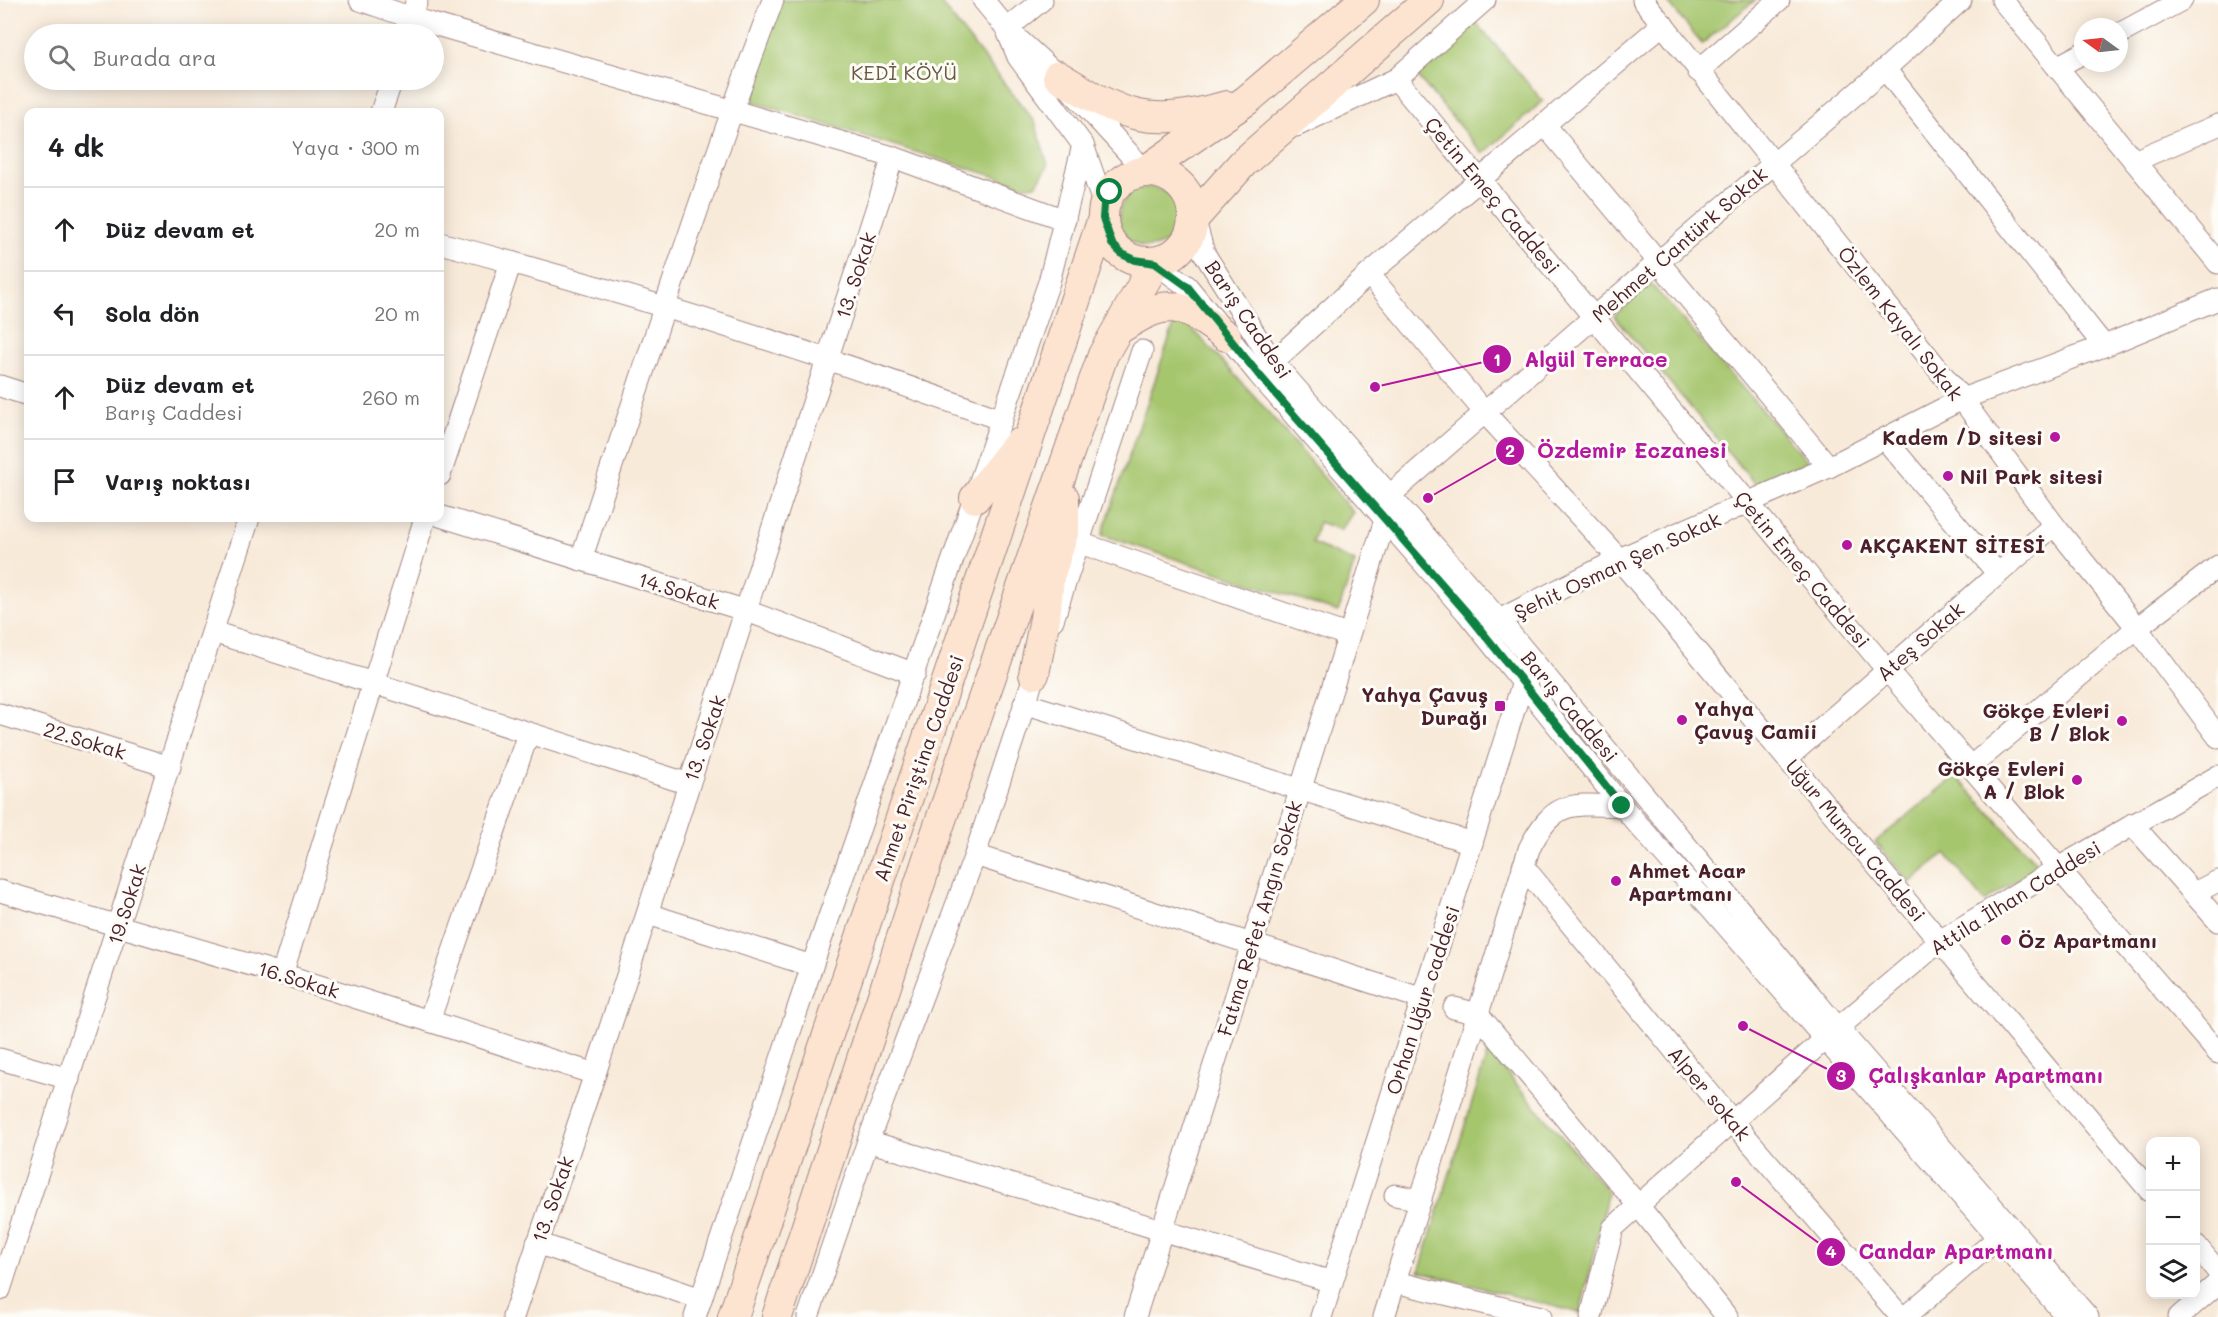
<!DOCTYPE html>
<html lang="tr">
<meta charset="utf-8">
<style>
:root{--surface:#fff;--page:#f2f2f2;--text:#202124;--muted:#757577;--line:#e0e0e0}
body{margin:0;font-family:Mali,sans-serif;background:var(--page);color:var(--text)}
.controls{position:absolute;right:18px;bottom:18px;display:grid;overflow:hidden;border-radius:12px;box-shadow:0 3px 15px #0003}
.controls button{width:54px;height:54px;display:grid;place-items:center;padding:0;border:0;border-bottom:2px solid var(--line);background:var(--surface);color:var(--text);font:30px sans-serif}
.compass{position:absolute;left:2074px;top:18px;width:54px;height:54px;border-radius:50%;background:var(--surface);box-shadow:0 3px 15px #0003;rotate:285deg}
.stop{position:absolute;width:18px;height:18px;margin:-14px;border:4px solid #0b8043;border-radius:50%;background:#fff}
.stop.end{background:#0b8043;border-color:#fff;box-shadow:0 2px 6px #0008}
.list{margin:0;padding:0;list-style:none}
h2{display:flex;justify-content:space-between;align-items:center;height:78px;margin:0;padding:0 24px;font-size:26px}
h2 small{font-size:20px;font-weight:400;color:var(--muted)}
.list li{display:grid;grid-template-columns:39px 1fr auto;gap:18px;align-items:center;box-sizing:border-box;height:84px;padding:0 24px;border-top:2px solid var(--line)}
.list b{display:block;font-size:22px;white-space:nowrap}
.list p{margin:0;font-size:20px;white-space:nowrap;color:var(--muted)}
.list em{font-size:20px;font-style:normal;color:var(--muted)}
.icon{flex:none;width:33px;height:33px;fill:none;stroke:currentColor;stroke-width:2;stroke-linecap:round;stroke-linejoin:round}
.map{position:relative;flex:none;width:2218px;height:1317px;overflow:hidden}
.search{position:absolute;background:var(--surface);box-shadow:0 3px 15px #0003;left:24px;top:24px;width:420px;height:66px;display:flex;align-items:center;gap:15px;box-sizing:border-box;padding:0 21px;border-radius:33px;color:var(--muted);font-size:22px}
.panel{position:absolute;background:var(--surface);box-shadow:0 3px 15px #0003;left:24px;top:108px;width:420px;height:414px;border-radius:12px}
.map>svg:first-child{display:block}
.green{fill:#a6c66e;stroke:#78724c;stroke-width:1.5}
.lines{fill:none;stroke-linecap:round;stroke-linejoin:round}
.street-casing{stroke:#a18482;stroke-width:23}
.secondary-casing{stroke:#a18482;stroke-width:32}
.street{stroke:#fff;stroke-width:21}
.secondary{stroke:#fde4d1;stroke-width:30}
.route{stroke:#0b8043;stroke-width:8}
.poi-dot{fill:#b5179e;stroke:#fdfcf7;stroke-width:2}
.labels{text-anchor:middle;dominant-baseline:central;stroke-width:6;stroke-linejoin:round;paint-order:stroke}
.park-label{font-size:20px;fill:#6a5942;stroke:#fdfcf7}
.street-label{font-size:20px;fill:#4a1f2b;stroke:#fdfcf7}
.poi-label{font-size:20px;font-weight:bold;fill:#4a1f2b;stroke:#fdfcf7;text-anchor:start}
.leader{fill:none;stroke:#b5179e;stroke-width:2}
.callout-dot{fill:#b5179e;stroke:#fdfcf7;stroke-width:2}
.mark-label{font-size:18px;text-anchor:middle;font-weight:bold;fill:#fff}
.callout-label{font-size:21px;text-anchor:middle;font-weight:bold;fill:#b5179e;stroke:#fdfcf7;stroke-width:6;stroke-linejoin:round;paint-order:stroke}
</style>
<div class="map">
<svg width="2218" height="1317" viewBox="0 0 2218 1317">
<rect width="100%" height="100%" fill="#fdfcf7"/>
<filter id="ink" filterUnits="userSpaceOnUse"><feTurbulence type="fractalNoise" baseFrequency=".0167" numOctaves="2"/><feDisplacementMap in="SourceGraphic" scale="12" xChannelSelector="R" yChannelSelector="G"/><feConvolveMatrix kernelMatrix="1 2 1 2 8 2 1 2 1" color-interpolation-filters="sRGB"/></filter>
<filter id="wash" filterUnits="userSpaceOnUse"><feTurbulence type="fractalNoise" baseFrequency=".008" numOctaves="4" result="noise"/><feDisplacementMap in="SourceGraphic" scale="24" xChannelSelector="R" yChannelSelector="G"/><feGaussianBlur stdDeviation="1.35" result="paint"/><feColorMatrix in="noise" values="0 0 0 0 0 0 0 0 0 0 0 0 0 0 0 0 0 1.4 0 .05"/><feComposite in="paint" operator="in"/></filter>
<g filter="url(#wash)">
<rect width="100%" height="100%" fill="#f8ead9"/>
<!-- green -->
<g class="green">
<path d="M 780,0 L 938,0 L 1035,122 L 1048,166 L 1036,185 L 1026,186 L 744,99 Z"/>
<path d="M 1666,0 L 1755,0 L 1702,44 Z"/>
<path d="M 1473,19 L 1543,101 L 1483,154 L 1413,71 Z"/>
<circle cx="1149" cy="217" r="30"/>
<path d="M 1651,284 L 1808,462 L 1755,484 L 1614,316 Z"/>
<path d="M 1178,313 L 1257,399 L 1353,512 L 1341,530 L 1319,522 L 1312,543 L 1355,562 L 1338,612 L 1102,535 Z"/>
<path d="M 1956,776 L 2038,865 L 1985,902 L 1945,853 L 1910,883 L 1875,842 Z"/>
<path d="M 1488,1051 L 1608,1191 L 1580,1313 L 1419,1272 Z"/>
</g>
</g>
<g filter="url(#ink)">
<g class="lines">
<defs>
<g id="street">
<path d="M 360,0 L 412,18 L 893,157 L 1065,220"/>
<path d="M 983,0 L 1007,29 L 1058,76 L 1145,171"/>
<path d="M 1643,0 L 1962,399 L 2054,525 L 2137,628 L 2218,737"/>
<path d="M 2002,0 L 2218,263"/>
<path d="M 1007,29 L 1042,0"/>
<path d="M 1008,33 L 1018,57 L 1083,145 L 1104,205"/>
<path d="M 406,34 L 417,0"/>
<path d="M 2119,34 L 2182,0"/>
<path d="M 2057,67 L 2083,53"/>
<path d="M 1885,69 L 2104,346"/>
<path d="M 1698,71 L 1779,0"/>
<path d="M 1396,79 L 1887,670 L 2218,1053"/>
<path d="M 381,112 L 392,80"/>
<path d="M 1544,124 L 1829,467"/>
<path d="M 1296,126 L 1396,79 L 1485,0"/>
<path d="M 2134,161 L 2218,125"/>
<path d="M 1194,218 L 1204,253 L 1272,361 L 1499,620 L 1838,1028 L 2088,1317"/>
<path d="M 440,243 C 630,293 817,353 1002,420"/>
<path d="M 1155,263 L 1187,286 L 1259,375 L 1467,613 L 1622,806 L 2067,1317"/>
<path d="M 1369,274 L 1485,413 L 1619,559 L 2150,1191"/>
<path d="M 1264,370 L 1369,274 L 1663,24"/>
<path d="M 0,386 L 28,395"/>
<path d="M 1885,439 L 1998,574"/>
<path d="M 440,475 L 511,262"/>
<path d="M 440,516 L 747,611 L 915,674"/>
<path d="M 1080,543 L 1347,635"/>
<path d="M 581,560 C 643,372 703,185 773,0"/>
<path d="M 1053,620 L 1142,351"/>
<path d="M 1499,620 L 1619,559 L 1829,467 L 1962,399 L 2104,346 L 2218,299"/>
<path d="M 213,632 L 689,784"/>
<path d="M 1024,703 L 1472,843"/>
<path d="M 0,714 L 170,767"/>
<path d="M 1787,758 L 2054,525"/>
<path d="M 1970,767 L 2137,628 L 2218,566"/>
<path d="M 2132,824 L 2218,921"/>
<path d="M 975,855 L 1423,999"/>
<path d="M 1523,866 L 1734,1123 L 1901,1317"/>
<path d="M 0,891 L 282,974 L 595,1074"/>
<path d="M 2194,893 L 2218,881"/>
<path d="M 648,914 L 812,966"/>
<path d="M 282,974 L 425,518"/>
<path d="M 1454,1008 L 1478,1014 L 1637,1204 L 1727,1317"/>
<path d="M 429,1021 L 528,734"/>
<path d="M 0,1059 L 69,1079"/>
<path d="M 868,1141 L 1332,1282"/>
<path d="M 1395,1195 L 1421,1200"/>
<path d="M 537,1243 L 701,1299"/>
<path d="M 2196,1245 L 2218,1272"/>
<path d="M 1395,1282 L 1541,1317"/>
<path d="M 0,1290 L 249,518"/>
<path d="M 513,1317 L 595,1074 L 893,157"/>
<path d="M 695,1317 L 812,966 L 1049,282 L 1083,145"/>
<path d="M 808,1317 L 868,1141 L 975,855 L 1039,661"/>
<path d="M 1135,1317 L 1385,520 L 1389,496 L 1594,317 L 1885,69 L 1961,0"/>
<path d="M 1321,1317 L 1523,682"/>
<path d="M 1384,1317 L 1529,849 C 1554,799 1571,804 1622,806"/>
<path d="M 1591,1317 L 1613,1228 L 1824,1040 L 1940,941 L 2058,868 L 2218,776"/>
<path d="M 1905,1317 L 1998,1238"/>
<path d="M 2179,1317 L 2218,1283"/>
</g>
<g id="secondary">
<path d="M 1058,76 C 1126,118 1148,128 1227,106"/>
<path d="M 1145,171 L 1247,100 L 1364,0"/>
<circle cx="1148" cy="217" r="45"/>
<path d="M 1194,218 L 1243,163 L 1429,0"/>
<path d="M 1119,329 C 1170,296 1179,302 1226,336"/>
<path d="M 975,498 L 1018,444"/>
<path d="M 1034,674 L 1045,618 L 1049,577 L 1064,530 L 1064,498"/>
<path d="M 733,1317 L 1103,218"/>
<path d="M 777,1317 L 936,834 L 1103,355 L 1155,263"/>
</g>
</defs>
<!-- street casing -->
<use href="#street" class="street-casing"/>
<!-- secondary casing -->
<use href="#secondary" class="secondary-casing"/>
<!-- street -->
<use href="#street" class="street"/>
<!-- secondary -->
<use href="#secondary" class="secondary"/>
</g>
</g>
<g class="lines" filter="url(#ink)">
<!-- route -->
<path class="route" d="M 1110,192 L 1104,205 L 1103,218 L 1112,244 L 1122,254 L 1135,260 L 1155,263 L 1187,286 L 1259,375 L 1467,613 L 1622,806"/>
</g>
<!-- markers -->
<g class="poi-dot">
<circle cx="2055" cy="437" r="6"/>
<circle cx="1948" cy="476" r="6"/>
<circle cx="1847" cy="545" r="6"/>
<rect x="1494" y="700" width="12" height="12" rx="3"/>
<circle cx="1682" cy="720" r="6"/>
<circle cx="2122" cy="721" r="6"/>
<circle cx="2077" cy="780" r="6"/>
<circle cx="1616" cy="881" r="6"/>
<circle cx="2006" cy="940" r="6"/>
</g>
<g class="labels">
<!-- park labels -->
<g class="park-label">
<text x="904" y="72">KEDİ KÖYÜ</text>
</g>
<!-- street labels -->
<g class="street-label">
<text transform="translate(1493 195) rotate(50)">Çetin Emeç Caddesi</text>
<text transform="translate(1679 244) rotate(-41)">Mehmet Cantürk Sokak</text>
<text transform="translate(855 275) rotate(-72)">13. Sokak</text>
<text transform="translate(1249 319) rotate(56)">Barış Caddesi</text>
<text transform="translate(1901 323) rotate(52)">Özlem Kayalı Sokak</text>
<text transform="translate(1617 565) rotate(-25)">Şehit Osman Şen Sokak</text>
<text transform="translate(1803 569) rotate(50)">Çetin Emeç Caddesi</text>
<text transform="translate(679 590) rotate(17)">14.Sokak</text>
<text transform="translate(1920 641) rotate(-41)">Ateş Sokak</text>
<text transform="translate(1570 706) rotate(50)">Barış Caddesi</text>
<text transform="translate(704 738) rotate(-71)">13. Sokak</text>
<text transform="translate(85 740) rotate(17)">22.Sokak</text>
<text transform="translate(918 768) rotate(-71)">Ahmet Piriştina Caddesi</text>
<text transform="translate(1856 840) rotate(50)">Uğur Mumcu Caddesi</text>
<text transform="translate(2015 897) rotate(-32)">Attila İlhan Caddesi</text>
<text transform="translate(126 904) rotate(-72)">19.Sokak</text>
<text transform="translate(1259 918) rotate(-73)">Fatma Refet Angın Sokak</text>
<text transform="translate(299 979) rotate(17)">16.Sokak</text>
<text transform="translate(1422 1000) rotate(-72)">Orhan Uğur caddesi</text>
<text transform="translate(1710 1093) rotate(50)">Alper sokak</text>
<text transform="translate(552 1199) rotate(-71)">13. Sokak</text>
</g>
<!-- poi labels -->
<g class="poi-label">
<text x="2043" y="437" text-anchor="end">Kadem /D sitesi</text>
<text x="1960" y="476">Nil Park sitesi</text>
<text x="1859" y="545">AKÇAKENT SİTESİ</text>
<text x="1488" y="694" text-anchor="end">Yahya Çavuş<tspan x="1488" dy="23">Durağı</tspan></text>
<text x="1694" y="708">Yahya<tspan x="1694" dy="23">Çavuş Camii</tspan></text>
<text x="2110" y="710" text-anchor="end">Gökçe Evleri<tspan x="2110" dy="23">B / Blok</tspan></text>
<text x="2065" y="768" text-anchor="end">Gökçe Evleri<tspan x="2065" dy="23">A / Blok</tspan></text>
<text x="1628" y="870">Ahmet Acar<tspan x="1628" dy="23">Apartmanı</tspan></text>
<text x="2018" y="940">Öz Apartmanı</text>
</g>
</g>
<!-- callouts -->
<path class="leader" d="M1375 387L1497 359M1428 498L1510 451M1743 1026L1841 1076M1736 1182L1831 1252"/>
<g class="callout-dot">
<circle cx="1375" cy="387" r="6"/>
<circle cx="1428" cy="498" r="6"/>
<circle cx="1743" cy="1026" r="6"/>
<circle cx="1736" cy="1182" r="6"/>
<circle cx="1497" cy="359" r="15"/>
<circle cx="1510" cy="451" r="15"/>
<circle cx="1841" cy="1076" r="15"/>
<circle cx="1831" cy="1252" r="15"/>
</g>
<g class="mark-label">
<text x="1497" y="366">1</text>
<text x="1510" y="457">2</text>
<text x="1841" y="1082">3</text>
<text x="1831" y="1258">4</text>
</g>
<g class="callout-label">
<text x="1596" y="367">Algül Terrace</text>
<text x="1632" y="458">Özdemir Eczanesi</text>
<text x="1986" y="1083">Çalışkanlar Apartmanı</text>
<text x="1956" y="1259">Candar Apartmanı</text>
</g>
</svg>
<div class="controls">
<button>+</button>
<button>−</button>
<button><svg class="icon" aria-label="layers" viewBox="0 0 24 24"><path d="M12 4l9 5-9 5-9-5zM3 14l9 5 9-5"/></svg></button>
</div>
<svg class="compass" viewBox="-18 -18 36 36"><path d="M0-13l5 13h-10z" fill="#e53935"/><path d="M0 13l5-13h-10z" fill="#757577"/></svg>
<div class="stop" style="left:1110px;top:192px"></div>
<div class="stop end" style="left:1622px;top:806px"></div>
<div class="search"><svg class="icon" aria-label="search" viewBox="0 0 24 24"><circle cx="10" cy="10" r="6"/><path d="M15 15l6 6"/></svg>Burada ara</div>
<section class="panel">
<h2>4 dk<small>Yaya · 300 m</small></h2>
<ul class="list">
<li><svg class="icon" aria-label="ahead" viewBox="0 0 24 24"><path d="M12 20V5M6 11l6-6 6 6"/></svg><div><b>Düz devam et</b></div><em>20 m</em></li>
<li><svg class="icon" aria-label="left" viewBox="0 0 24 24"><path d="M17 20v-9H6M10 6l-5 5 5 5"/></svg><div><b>Sola dön</b></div><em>20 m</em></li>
<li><svg class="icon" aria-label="ahead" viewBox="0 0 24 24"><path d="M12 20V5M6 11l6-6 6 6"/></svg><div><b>Düz devam et</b><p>Barış Caddesi</p></div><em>260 m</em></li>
<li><svg class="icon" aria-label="arrive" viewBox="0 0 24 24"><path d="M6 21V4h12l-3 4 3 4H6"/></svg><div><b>Varış noktası</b></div></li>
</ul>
</section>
</div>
